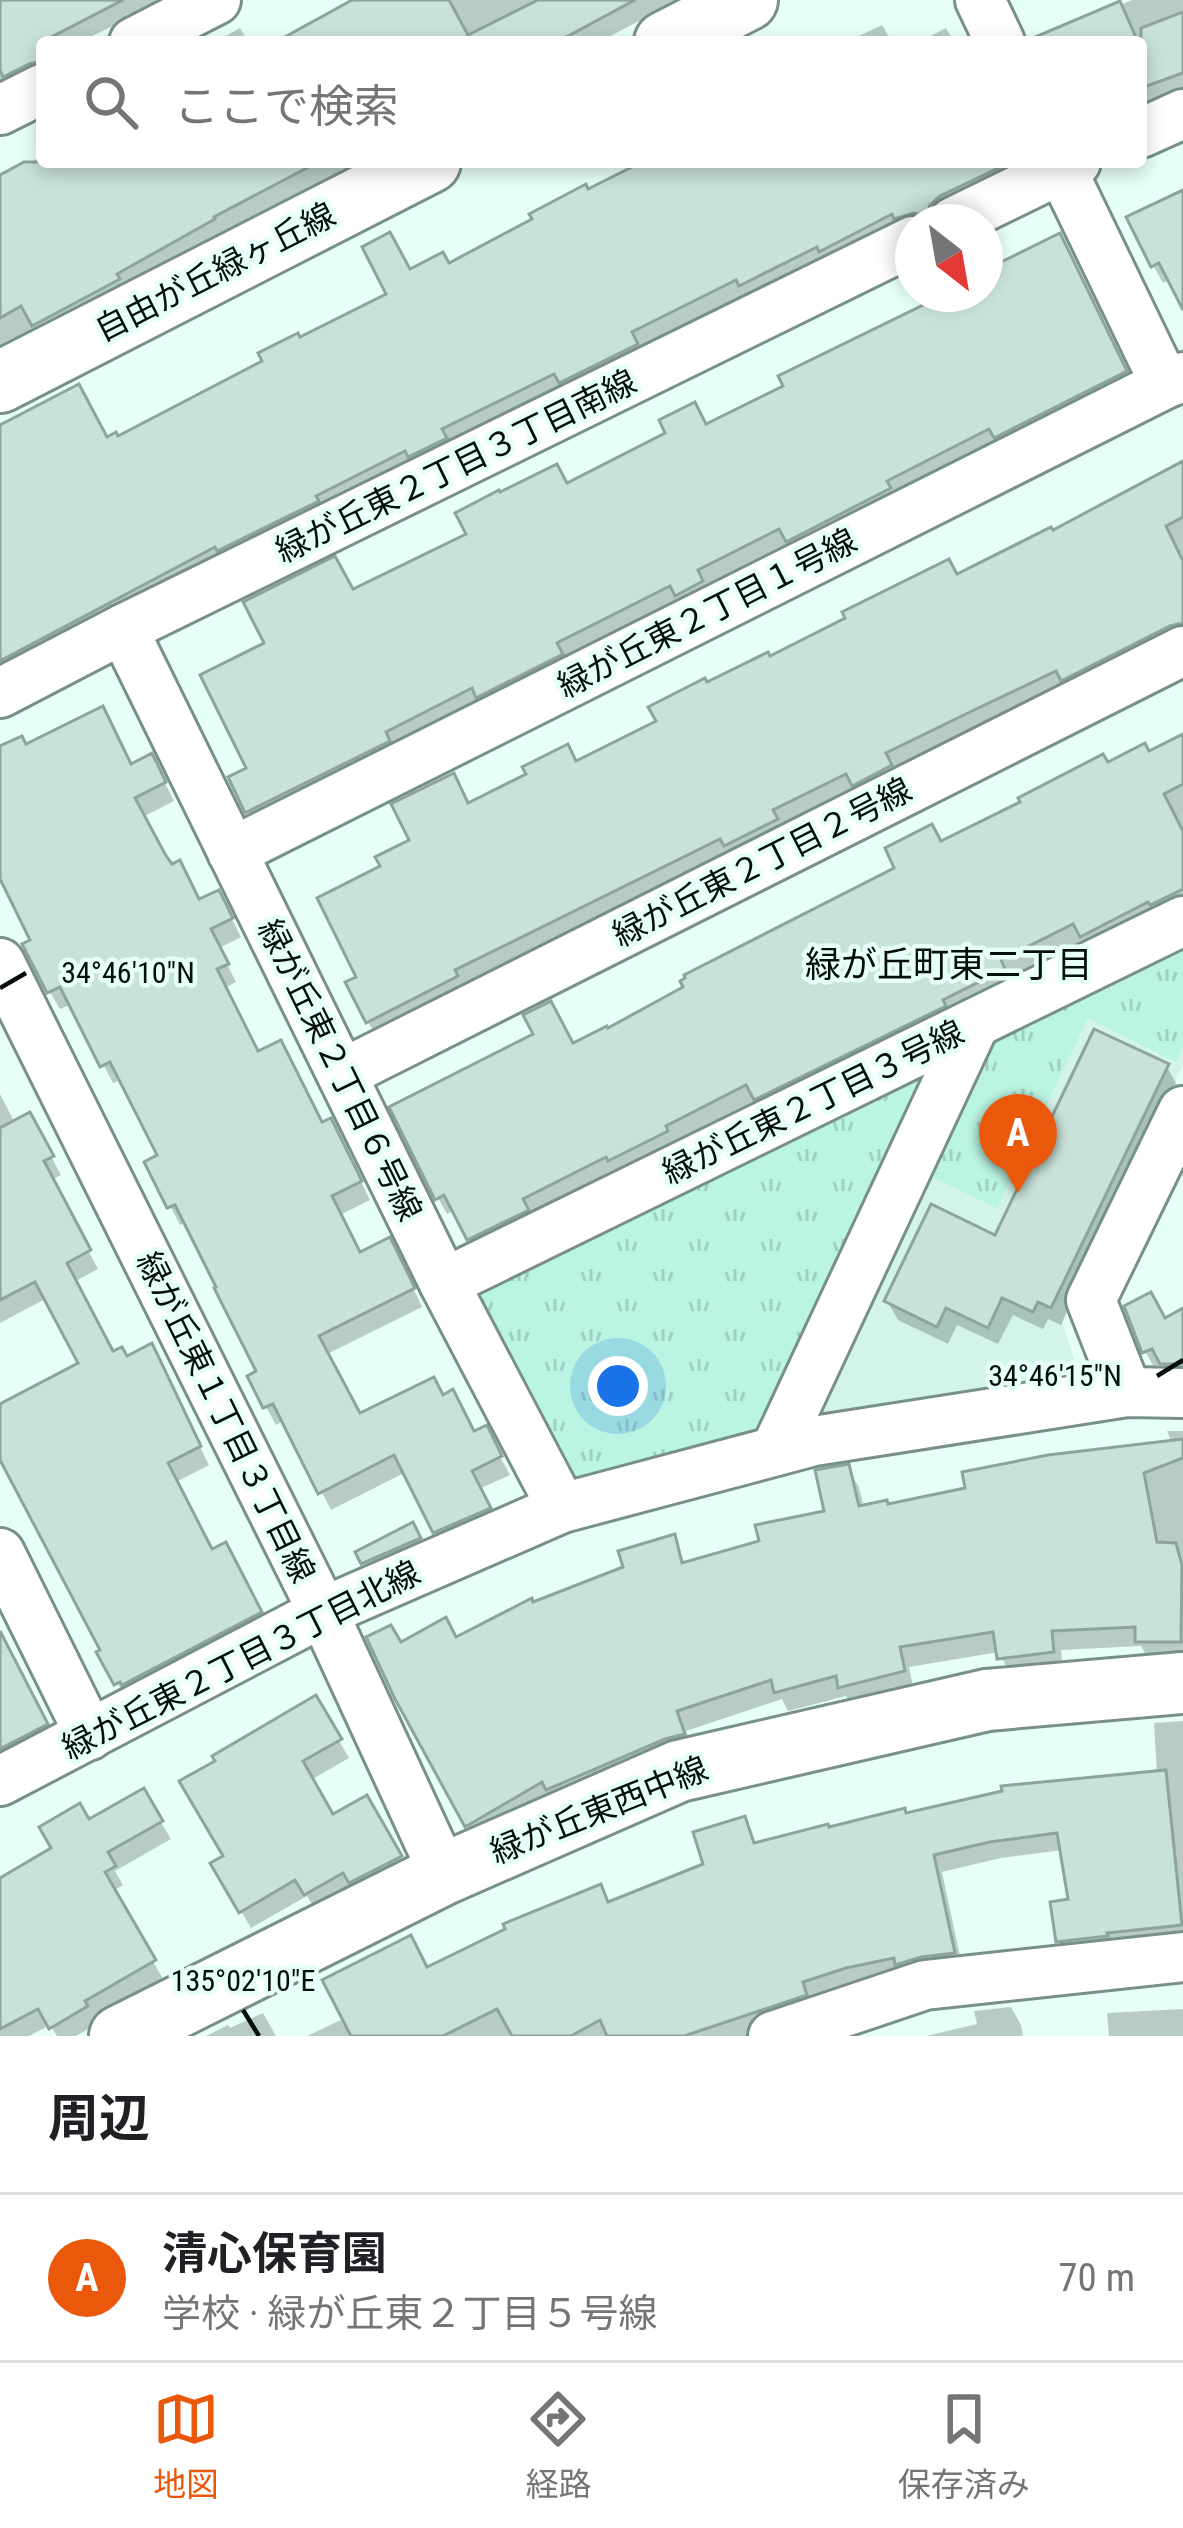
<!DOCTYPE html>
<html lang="ja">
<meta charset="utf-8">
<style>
:root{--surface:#fff;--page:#f6f6f6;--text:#202124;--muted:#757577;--line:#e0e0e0;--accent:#ea580c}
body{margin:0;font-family:"Roboto Condensed","Noto Sans JP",sans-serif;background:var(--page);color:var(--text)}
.compass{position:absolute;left:895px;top:204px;width:108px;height:108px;border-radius:50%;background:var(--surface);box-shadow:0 6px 18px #0003;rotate:149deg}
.you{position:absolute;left:618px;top:1386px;width:42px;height:42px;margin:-30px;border:9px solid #fff;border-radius:50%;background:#1a73e8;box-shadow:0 0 0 18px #1a73e833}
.badge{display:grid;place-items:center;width:78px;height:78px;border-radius:50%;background:var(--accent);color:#fff;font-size:39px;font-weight:700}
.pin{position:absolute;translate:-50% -99px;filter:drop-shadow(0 3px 6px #0008)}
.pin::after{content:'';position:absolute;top:63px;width:42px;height:36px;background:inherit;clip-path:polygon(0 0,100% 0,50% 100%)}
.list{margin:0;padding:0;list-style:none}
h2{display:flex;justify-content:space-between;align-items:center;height:156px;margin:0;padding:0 48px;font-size:51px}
h2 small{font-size:39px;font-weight:400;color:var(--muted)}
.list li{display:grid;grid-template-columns:78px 1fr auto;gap:36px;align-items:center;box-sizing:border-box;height:168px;padding:0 48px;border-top:3px solid var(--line)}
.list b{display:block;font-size:45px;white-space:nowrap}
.list p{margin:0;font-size:39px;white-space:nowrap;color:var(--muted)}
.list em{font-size:39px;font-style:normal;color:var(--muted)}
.icon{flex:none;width:66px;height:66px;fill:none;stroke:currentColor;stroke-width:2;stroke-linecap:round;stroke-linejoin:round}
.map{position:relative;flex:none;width:1183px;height:2036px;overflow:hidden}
.search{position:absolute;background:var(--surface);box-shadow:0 6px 18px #0003;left:36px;right:36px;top:36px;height:132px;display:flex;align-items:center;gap:30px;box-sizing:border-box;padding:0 42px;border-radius:12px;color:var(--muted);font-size:45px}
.sheet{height:324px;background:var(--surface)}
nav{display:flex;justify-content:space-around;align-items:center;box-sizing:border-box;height:168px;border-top:3px solid var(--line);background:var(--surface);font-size:33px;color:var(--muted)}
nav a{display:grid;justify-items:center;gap:6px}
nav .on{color:var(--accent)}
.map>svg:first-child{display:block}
.built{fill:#d3f4ea}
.grass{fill:url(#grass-tufts)}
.shadow{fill:#0003}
.building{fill:#c8e1d9;stroke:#8da49c;stroke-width:3}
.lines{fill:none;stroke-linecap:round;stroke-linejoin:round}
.minor-casing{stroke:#799088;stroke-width:54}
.tertiary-casing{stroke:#799088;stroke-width:66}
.minor{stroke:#fff;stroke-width:48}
.tertiary{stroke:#fff;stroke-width:60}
.ticks{fill:none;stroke:#070f0d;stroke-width:4.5}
.labels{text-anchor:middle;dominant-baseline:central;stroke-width:9;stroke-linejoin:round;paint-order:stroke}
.street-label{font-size:33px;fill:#070f0d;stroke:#e6fff7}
.neighbourhood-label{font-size:36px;fill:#070f0d;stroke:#e6fff7}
.ticks-label{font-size:30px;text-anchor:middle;fill:#070f0d;stroke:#e6fff7;stroke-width:9;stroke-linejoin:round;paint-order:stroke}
</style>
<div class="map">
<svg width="1183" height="2036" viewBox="0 0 1183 2036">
<defs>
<pattern id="grass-tufts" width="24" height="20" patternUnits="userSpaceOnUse" patternTransform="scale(3)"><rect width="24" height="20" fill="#baf4e2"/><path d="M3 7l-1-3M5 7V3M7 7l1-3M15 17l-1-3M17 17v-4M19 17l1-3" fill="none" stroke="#9ed0c1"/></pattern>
</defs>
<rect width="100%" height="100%" fill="#e6fff7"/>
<!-- built -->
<path class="built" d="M 1183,936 L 1183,1065 L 1062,1320 L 1082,1387 L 829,1426 L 812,1404 L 988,1035 Z"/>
<!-- grass -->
<g class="grass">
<path d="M 1183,945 L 1183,1047 L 1176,1062 L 1088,1018 L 997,1208 L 929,1176 L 993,1038 Z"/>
<path d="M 975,1023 L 775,1451 L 562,1508 L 444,1283 Z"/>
</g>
<!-- shadow -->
<g class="shadow">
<path d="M 0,0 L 184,0 L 130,33 L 123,21 L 80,42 L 42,42 L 42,61 L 0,82 Z"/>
<path d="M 358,0 L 679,0 L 599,42 L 273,42 L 314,19 L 317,23 Z"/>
<path d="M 1132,0 L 1183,0 L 1183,94 L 1141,124 L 1141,42 L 1056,42 L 1055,33 Z"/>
<path d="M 882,25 L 892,42 L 846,42 Z"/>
<path d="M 240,28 L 248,42 L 215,42 Z"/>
<path d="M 946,28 L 954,42 L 919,42 Z"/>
<path d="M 42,156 L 42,162 L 368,162 L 292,205 L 289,200 L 221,236 L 0,357 L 0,179 Z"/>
<path d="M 649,162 L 1047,162 L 941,222 L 913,222 L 0,684 L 0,430 L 117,440 L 299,341 L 390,295 L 409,272 L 448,267 Z"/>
<path d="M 1183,194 L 1183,303 L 1171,280 L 1163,283 L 1153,265 Z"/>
<path d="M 1069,255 L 1135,390 L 258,830 L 232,779 L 250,769 L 268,645 L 352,593 L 567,487 L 706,428 L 787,388 L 929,305 L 924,294 L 985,294 L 985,274 Z"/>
<path d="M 1183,464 L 1183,642 L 378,1039 L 368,1022 L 360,978 L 384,867 L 469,806 L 576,764 L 660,723 L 706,686 L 1052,534 Z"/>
<path d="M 1183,737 L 1183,910 L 1092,952 L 1085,939 L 1007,977 L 1012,986 L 766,1114 L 757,1100 L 673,1144 L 675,1148 L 479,1255 L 455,1210 L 447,1214 L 438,1198 L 573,1047 L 941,845 L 1107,766 L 1149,755 Z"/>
<path d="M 25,748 L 161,775 L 174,801 L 143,817 L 166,861 L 199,903 L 228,911 L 241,937 L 219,948 L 236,982 L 225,988 L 258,1054 L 322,1126 L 340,1139 L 370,1200 L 340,1215 L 360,1255 L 399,1258 L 422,1307 L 327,1354 L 360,1417 L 443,1398 L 474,1435 L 485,1429 L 510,1475 L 479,1489 L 498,1527 L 446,1550 L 406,1472 L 331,1510 L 285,1420 L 276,1425 L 266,1407 L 260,1373 L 186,1222 L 180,1225 L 148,1163 L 161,1156 L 122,1079 L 113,1083 L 72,1004 L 60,1009 L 50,992 L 34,941 L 0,872 L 0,750 Z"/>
<path d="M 1167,1067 L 1177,1085 L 1061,1325 L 1048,1319 L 1043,1329 L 1013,1315 L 998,1344 L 957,1325 L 948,1344 L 898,1320 L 887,1301 L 997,1239 Z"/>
<path d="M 0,1094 L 15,1123 L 29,1116 L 61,1175 L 51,1180 L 98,1269 L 74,1282 L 113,1354 L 126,1360 L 160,1364 L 185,1412 L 183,1413 L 209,1465 L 176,1482 L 212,1552 L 235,1563 L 269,1630 L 126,1701 L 104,1652 L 0,1454 L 0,1407 L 82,1364 L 47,1298 L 0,1323 Z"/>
<path d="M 1183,1311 L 1183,1380 L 1172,1380 L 1163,1363 L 1154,1367 L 1145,1351 L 1165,1322 Z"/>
<path d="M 1167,1431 L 1183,1431 L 1183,1661 L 1149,1661 L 1141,1646 L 1061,1650 L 1063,1671 L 1012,1678 L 999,1652 L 909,1667 L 914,1691 L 852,1706 L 846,1696 L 788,1711 L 782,1699 L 686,1731 L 694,1754 L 478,1845 L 397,1698 L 400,1646 L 456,1640 L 626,1568 L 673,1538 L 686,1565 L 763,1543 L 828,1513 L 847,1468 L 859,1487 L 864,1508 L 888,1507 L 1172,1443 Z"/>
<path d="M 412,1526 L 429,1557 L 374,1581 L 359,1553 Z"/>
<path d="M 0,1687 L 31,1694 L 56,1743 L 8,1768 L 0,1754 Z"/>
<path d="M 315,1699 L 349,1758 L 311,1780 L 332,1818 L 366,1799 L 410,1875 L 316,1911 L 307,1896 L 251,1928 L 214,1864 L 227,1857 Z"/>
<path d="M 1183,1721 L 1183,1943 L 1069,1958 L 1059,1941 L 1072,1902 L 1063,1850 L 1001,1858 L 942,1872 L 963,1970 L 760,2036 L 307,2036 L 345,2018 L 427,1970 L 609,1904 L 707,1866 L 744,1819 L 757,1845 L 828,1830 L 1157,1773 L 1154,1723 Z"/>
<path d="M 143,1792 L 171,1839 L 115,1871 L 123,1885 L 113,1891 L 163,1979 L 92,2020 L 95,2025 L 76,2036 L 57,2036 L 50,2025 L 29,2036 L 0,2036 L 0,1881 L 55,1849 L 88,1823 Z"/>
<path d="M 1011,2007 L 1021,2025 L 1023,2036 L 926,2036 L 977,2024 L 974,2011 Z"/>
<path d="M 1183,2009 L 1183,2036 L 1109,2036 L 1107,2013 Z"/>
<path d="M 263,2013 L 276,2036 L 206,2036 L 228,2025 L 230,2028 Z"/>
</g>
<!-- building -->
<g class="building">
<path d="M 0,0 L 123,0 L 42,42 L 42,61 L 29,64 L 3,77 L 0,70 Z"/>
<path d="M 352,0 L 449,0 L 468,35 L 538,0 L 635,0 L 557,42 L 276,42 Z"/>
<path d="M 1120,1 L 1138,42 L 1028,42 L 1028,40 Z"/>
<path d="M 1183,12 L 1183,73 L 1141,88 L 1141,28 Z"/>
<path d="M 24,162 L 318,162 L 214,217 L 215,219 L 117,274 L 120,279 L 32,326 L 21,306 L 0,318 L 0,175 Z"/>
<path d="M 642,162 L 1011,162 L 940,196 L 930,205 L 926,216 L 914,213 L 894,219 L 892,214 L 819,252 L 817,247 L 739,286 L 736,280 L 632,332 L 638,344 L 559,383 L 554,374 L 442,429 L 447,438 L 408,457 L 405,451 L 316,496 L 319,501 L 217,551 L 215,547 L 0,661 L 0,425 L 79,384 L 107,437 L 116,432 L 118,436 L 262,361 L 258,353 L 298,333 L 300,337 L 386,294 L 362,247 L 390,232 L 410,269 L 443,252 L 449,263 L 532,219 L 529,214 L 586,184 L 588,189 Z"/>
<path d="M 1183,190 L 1183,310 L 1159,263 L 1151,267 L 1126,217 Z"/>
<path d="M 1060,233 L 1127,371 L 994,438 L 989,429 L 887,481 L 891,488 L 786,542 L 779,529 L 698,570 L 703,581 L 675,596 L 670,586 L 557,643 L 563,654 L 476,698 L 472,688 L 386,732 L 390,741 L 245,813 L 228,777 L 246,768 L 200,675 L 264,643 L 243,602 L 335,556 L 353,589 L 466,534 L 455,513 L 499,490 L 500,492 L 557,464 L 567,483 L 665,433 L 659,420 L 695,402 L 706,424 L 783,386 L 778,376 L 925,304 L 920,294 L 985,294 L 985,270 Z"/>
<path d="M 1183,461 L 1183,517 L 1166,526 L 1183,561 L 1183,623 L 1170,626 L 1061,681 L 1056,671 L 972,711 L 886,753 L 892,765 L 852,786 L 846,774 L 773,810 L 778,819 L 724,846 L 720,839 L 455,970 L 458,976 L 366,1023 L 345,982 L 356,977 L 317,898 L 380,866 L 375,857 L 409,840 L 391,804 L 454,773 L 468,803 L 526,774 L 522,767 L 568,744 L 576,761 L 656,721 L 648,707 L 705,678 L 707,682 L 768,652 L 770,656 L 845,618 L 842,612 L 949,559 L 957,574 L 1051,527 L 1053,530 Z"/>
<path d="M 103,706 L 131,764 L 152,753 L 166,782 L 135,798 L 165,854 L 172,864 L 180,860 L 199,899 L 219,890 L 233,918 L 211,929 L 229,964 L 217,969 L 258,1051 L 281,1040 L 322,1122 L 331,1118 L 362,1181 L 332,1196 L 360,1252 L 390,1237 L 415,1288 L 319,1336 L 360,1413 L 434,1377 L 443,1395 L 453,1389 L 474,1431 L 487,1425 L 502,1456 L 472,1471 L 491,1508 L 433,1533 L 394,1455 L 318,1494 L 273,1404 L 263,1408 L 247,1376 L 256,1371 L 214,1288 L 216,1287 L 175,1205 L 167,1208 L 144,1162 L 157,1155 L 110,1062 L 100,1067 L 60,987 L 47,993 L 22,944 L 30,940 L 0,879 L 0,746 L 22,736 L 26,744 Z"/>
<path d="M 1183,734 L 1183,784 L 1164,794 L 1183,831 L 1183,889 L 1150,905 L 1148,902 L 1080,937 L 1073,924 L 1001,960 L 1005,969 L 943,1000 L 946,1006 L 754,1100 L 746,1085 L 666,1126 L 668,1131 L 608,1161 L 606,1157 L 523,1199 L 529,1210 L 467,1240 L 444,1195 L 435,1200 L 389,1107 L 533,1034 L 523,1015 L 551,1001 L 573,1043 L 607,1026 L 608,1028 L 683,987 L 680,981 L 685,978 L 684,975 L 894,868 L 885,848 L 932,824 L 941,841 L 1020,802 L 1018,798 L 1103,754 L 1108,762 L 1145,743 L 1149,751 Z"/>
<path d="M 1094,1029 L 1169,1064 L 1051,1308 L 1038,1302 L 1033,1312 L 1002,1298 L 988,1328 L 946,1308 L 937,1327 L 884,1301 L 931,1204 L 995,1235 Z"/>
<path d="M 30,1112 L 54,1156 L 44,1161 L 91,1250 L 67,1263 L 113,1351 L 122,1347 L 127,1356 L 152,1343 L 201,1446 L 168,1463 L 212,1549 L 226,1542 L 262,1612 L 122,1685 L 120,1682 L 114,1685 L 96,1652 L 100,1650 L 0,1460 L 0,1404 L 78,1363 L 35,1282 L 0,1300 L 0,1128 Z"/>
<path d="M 1151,1292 L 1165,1318 L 1183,1308 L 1183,1364 L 1160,1364 L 1152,1349 L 1142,1353 L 1124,1306 Z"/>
<path d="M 1183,1439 L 1183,1458 L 1144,1473 L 1157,1542 L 1176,1543 L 1182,1565 L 1181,1642 L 1135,1642 L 1135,1627 L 1052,1631 L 1054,1652 L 997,1659 L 993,1632 L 900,1647 L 905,1671 L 838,1688 L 836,1676 L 774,1693 L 771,1680 L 677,1711 L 685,1734 L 665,1739 L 546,1790 L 542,1782 L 465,1827 L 395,1699 L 366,1637 L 391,1625 L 401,1642 L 446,1617 L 456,1637 L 532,1598 L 533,1602 L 623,1567 L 618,1551 L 675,1534 L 682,1563 L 759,1541 L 755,1525 L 824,1511 L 815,1470 L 820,1469 L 849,1464 L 859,1506 L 887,1500 L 888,1504 L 965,1488 L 962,1472 L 1048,1455 Z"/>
<path d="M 413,1522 L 421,1538 L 361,1564 L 355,1552 Z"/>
<path d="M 0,1631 L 48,1724 L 0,1749 Z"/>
<path d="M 316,1695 L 342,1739 L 303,1761 L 333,1814 L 367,1795 L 402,1856 L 349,1883 L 343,1873 L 304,1895 L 295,1880 L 239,1913 L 210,1863 L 223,1856 L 179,1781 L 215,1761 L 212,1756 Z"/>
<path d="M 1166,1770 L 1182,1925 L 1107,1933 L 1108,1936 L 1056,1942 L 1050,1902 L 1068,1899 L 1057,1833 L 990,1842 L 934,1855 L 955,1953 L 921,1957 L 895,1965 L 894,1958 L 846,1968 L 803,1982 L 807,1995 L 684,2036 L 607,2036 L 600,2020 L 571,2036 L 512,2036 L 497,2009 L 443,2036 L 351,2036 L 322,1980 L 411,1935 L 427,1967 L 505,1929 L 503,1924 L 601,1884 L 608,1902 L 703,1864 L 693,1832 L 745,1816 L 754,1843 L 828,1824 L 829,1827 L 905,1808 L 906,1813 L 1002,1791 L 1001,1786 Z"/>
<path d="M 144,1788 L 163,1821 L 108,1852 L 116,1866 L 105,1872 L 156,1960 L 85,2001 L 88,2006 L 49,2029 L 38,2009 L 0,2029 L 0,1878 L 51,1848 L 39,1827 L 80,1803 L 89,1819 Z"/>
</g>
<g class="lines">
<defs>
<g id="minor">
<path d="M 980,0 L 1000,42"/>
<path d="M 134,42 L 216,0"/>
<path d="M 0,110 L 42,89"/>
<path d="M 1141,133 L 1183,114"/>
<path d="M 1058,162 L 1165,384"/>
<path d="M 953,222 L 1076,162"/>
<path d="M 123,629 L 444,1283 L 562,1508"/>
<path d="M 0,693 L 123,629 L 913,241"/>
<path d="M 232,852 L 1165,384 L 1183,377"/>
<path d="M 0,963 L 323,1612 L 444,1874"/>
<path d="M 342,1074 L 1183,651"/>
<path d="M 444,1283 L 1183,921"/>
<path d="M 1127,1392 L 1091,1300 L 1183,1111"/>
<path d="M 775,1451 L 975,1023"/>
<path d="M 0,1553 L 90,1735"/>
<path d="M 0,1781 L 323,1612 L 562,1508 L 814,1441 L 1127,1392 L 1183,1393"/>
<path d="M 773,2036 L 925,1985 L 1183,1957"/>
</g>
<g id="tertiary">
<path d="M 665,42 L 747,0"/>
<path d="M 0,382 L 430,162"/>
<path d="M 120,2036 L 444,1874 L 679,1771 L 987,1700 L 1183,1683"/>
</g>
</defs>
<!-- minor casing -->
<use href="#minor" class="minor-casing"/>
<!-- tertiary casing -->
<use href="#tertiary" class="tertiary-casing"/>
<!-- minor -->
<use href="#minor" class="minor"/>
<!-- tertiary -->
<use href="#tertiary" class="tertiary"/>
</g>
<!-- ticks -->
<path class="ticks" d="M 0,988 L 26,973M 1157,1376 L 1183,1360M 243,2010 L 259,2036"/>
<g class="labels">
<!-- street labels -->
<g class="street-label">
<text transform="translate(215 272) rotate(-27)">自由が丘緑ヶ丘線</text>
<text transform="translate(456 466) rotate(-26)">緑が丘東２丁目３丁目南線</text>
<text transform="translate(707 613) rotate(-27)">緑が丘東２丁目１号線</text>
<text transform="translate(762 862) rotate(-27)">緑が丘東２丁目２号線</text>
<text transform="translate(340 1070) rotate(64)">緑が丘東２丁目６号線</text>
<text transform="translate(813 1102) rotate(-26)">緑が丘東２丁目３号線</text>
<text transform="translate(226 1417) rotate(64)">緑が丘東１丁目３丁目線</text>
<text transform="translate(241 1660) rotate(-27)">緑が丘東２丁目３丁目北線</text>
<text transform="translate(599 1810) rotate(-22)">緑が丘東西中線</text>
</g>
<!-- neighbourhood labels -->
<g class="neighbourhood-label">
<text x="949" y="965">緑が丘町東二丁目</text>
</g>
</g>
<g class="ticks-label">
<text x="128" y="983">34°46'10"N</text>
<text x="1055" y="1386">34°46'15"N</text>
<text x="243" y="1991">135°02'10"E</text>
</g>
</svg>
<svg class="compass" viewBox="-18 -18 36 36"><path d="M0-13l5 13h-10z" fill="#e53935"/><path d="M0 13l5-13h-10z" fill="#757577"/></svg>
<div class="you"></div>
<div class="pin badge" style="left:1018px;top:1193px">A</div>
<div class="search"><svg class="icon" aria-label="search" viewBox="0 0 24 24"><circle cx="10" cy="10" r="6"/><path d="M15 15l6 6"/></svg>ここで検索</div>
</div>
<section class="sheet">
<h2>周辺<small></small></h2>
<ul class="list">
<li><span class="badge">A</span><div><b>清心保育園</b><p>学校 · 緑が丘東２丁目５号線</p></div><em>70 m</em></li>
</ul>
</section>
<nav>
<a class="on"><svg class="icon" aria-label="map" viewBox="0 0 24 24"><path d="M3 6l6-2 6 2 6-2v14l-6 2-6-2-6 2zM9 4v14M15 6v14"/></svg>地図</a>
<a><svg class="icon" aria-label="directions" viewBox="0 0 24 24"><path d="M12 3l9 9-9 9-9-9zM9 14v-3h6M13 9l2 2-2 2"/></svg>経路</a>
<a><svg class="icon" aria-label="saved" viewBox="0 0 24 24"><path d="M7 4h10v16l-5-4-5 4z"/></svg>保存済み</a>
</nav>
